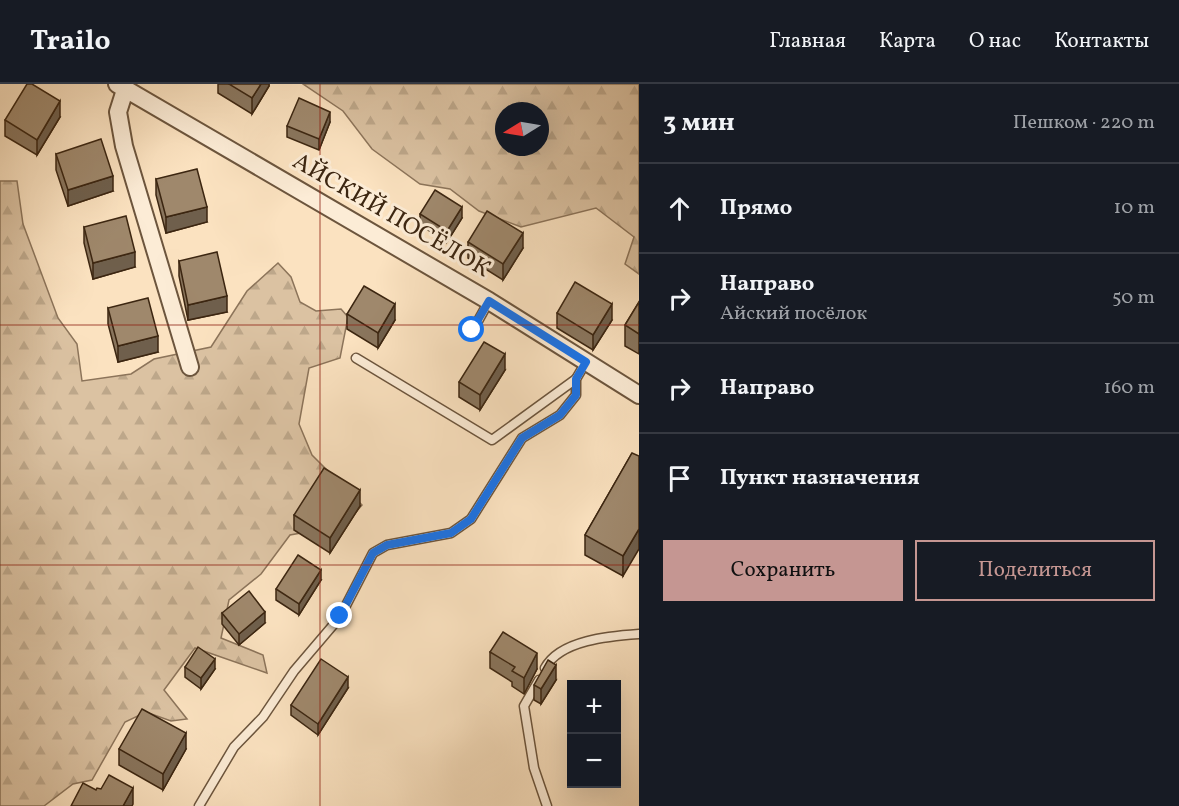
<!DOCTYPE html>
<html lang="ru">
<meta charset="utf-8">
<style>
:root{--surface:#171b24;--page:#242831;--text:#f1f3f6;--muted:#9ea1a6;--line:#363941;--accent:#c59692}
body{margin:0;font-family:Vollkorn,serif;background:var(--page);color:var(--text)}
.controls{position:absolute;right:18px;bottom:18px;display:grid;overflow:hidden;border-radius:0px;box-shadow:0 6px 24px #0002}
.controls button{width:54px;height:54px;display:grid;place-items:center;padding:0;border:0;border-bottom:2px solid var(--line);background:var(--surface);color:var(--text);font:30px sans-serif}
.compass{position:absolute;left:495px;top:18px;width:54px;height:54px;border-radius:50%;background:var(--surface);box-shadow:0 6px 24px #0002;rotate:259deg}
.stop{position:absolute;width:18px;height:18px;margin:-14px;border:4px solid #1a73e8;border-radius:50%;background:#fff}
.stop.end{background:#1a73e8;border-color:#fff;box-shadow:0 2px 6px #0008}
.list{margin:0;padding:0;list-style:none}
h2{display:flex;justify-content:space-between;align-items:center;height:78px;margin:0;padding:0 24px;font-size:26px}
h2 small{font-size:20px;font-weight:400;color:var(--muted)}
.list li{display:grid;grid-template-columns:39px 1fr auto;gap:18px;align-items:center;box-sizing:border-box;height:90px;padding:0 24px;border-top:2px solid var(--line)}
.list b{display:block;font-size:22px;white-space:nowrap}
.list p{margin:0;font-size:20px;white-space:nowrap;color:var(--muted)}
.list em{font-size:20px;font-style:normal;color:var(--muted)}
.actions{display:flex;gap:12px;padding:18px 24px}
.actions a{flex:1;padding:14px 0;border:2px solid var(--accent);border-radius:0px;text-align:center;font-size:21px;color:var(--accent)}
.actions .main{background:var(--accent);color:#111}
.icon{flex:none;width:33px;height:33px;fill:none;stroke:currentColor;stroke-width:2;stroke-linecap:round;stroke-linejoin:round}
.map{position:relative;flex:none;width:639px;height:722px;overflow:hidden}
header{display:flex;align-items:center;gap:36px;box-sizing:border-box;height:84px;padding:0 30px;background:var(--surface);border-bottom:2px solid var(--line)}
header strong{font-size:28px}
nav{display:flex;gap:33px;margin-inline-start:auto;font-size:21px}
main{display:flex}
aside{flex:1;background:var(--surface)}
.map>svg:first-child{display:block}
.forest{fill:url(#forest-firs);stroke:#8c745a;stroke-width:1.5;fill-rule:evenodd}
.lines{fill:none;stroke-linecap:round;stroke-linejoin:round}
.service-casing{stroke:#6c553d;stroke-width:11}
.minor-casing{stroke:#6c553d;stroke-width:20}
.service{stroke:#fcecd6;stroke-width:8}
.minor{stroke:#fcecd6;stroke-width:16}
.wall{fill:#89755d;stroke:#3c2611;stroke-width:1.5}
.shaded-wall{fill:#6f5f4c;stroke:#3c2611;stroke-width:1.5}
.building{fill:#9f886c;stroke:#3c2611;stroke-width:1.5}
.route{stroke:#1a73e8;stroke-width:8}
.grid{fill:none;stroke:#8f2418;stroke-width:1.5;stroke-opacity:0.55}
.labels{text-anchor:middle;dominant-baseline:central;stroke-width:6;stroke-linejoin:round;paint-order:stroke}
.street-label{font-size:24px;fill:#3c2611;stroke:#fcecd6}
</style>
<header>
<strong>Trailo</strong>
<nav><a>Главная</a><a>Карта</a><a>О нас</a><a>Контакты</a></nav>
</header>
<main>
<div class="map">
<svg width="639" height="722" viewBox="0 0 639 722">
<defs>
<pattern id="forest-firs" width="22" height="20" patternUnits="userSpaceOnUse" patternTransform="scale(1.5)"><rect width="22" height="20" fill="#dbc2a2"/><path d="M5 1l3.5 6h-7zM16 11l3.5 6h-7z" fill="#bda78a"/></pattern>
</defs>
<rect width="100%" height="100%" fill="#fbe2c0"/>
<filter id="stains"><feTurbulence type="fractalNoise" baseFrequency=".00333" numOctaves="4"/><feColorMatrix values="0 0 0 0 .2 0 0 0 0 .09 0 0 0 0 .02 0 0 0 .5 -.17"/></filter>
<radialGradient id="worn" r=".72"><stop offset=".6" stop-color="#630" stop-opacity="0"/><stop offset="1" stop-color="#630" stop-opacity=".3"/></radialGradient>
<!-- forest -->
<g class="forest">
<path d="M 303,0 L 639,0 L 639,190 L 625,180 L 634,153 L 596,124 L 521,143 L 479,127 L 450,105 L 420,100 L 372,65 L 343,27 ZM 504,27 L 540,27 L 540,63 L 504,63 Z"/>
<path d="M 0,97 L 17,97 L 23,140 L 58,234 L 77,260 L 82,297 L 131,290 L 154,275 L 211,263 L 247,207 L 278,179 L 291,193 L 300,218 L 316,227 L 341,225 L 348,233 L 340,274 L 309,284 L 299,340 L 312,371 L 362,421 L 345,441 L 290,451 L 261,490 L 229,516 L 221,554 L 263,571 L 267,589 L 195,564 L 164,606 L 187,635 L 171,637 L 146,628 L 125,638 L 92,696 L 73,700 L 44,722 L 0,722 Z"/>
</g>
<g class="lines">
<defs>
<g id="service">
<path d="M 473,246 L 489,217"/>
<path d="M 356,274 L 492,356 L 576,295"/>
<path d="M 545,584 C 560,556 610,552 639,550"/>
<path d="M 539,596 L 524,622 L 534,684 L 547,722"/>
<path d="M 199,722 L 234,663 L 263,633 L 294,587 L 340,533 L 373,469 L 387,461 L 451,449 L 471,435 L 522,354 L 560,331 L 576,311 L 576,295 L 586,278"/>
</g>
<g id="minor">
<path d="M 117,0 L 489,217 L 639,311"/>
<path d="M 125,6 L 118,28 L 124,62 L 190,283"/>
</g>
</defs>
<!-- service casing -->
<use href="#service" class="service-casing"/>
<!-- minor casing -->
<use href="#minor" class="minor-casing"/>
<!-- service -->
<use href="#service" class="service"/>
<!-- minor -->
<use href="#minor" class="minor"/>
</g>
<!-- wall -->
<g class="wall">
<path d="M 218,0 L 269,0 L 269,2 L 252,30 L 218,9 Z"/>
<path d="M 60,33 L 37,71 L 5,52 L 5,36 Z"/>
<path d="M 330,38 L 319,66 L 287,53 L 287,42 Z"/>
<path d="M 56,70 L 113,107 L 68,122 L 56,86 Z"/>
<path d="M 156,95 L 207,138 L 166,149 L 156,111 Z"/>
<path d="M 420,130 L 462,134 L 447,158 L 420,141 Z"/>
<path d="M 84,143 L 135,183 L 93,195 L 84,159 Z"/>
<path d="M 468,158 L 523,164 L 503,196 L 468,174 Z"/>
<path d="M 179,177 L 227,228 L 188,236 L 179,192 Z"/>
<path d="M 639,218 L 639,270 L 625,262 L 625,241 Z"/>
<path d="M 108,224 L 158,268 L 118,278 L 108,240 Z"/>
<path d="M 557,229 L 612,236 L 593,266 L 557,244 Z"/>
<path d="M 347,230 L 395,236 L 378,264 L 347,245 Z"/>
<path d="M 505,286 L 480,326 L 459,313 L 459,298 Z"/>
<path d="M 632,369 L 623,492 L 585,471 L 585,451 Z"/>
<path d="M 360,422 L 330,469 L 294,446 L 294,431 Z"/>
<path d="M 321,496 L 299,531 L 276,516 L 276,505 Z"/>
<path d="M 222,529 L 265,539 L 239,561 L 222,540 Z"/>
<path d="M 490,568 L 537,585 L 524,610 L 512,602 L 512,598 L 490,584 Z"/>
<path d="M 185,583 L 215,585 L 201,605 L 185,593 Z"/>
<path d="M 556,596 L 541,620 L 534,616 L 534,601 Z"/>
<path d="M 348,604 L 318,651 L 291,631 L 291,621 Z"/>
<path d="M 119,665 L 186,665 L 163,706 L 119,681 Z"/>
</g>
<!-- shaded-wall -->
<g class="shaded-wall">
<path d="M 261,0 L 269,0 L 269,2 L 252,30 L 252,14 Z"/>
<path d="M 60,17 L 60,33 L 37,71 L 37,56 Z"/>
<path d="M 330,28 L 330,38 L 319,66 L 319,55 Z"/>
<path d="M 113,92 L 113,107 L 68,122 L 68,106 Z"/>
<path d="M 207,123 L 207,138 L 166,149 L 166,133 Z"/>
<path d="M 462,123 L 462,134 L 447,158 L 447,147 Z"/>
<path d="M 523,149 L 523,164 L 503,196 L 503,180 Z"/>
<path d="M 135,168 L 135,183 L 93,195 L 93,179 Z"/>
<path d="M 227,212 L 227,228 L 188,236 L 188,221 Z"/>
<path d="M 395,220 L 395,236 L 378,264 L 378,249 Z"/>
<path d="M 612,220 L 612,236 L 593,266 L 593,251 Z"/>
<path d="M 158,252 L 158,268 L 118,278 L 118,262 Z"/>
<path d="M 505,270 L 505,286 L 480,326 L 480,311 Z"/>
<path d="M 360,406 L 360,422 L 330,469 L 330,454 Z"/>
<path d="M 639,445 L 639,465 L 623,492 L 623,472 Z"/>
<path d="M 321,486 L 321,496 L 299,531 L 299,520 Z"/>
<path d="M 265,528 L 265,539 L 239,561 L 239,550 Z"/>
<path d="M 537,569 L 537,585 L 524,610 L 524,594 Z"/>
<path d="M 215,575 L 215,585 L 201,605 L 201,594 Z"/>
<path d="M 556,581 L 556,596 L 541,620 L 541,605 Z"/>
<path d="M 348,593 L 348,604 L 318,651 L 318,640 Z"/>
<path d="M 186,649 L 186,665 L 163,706 L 163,690 Z"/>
<path d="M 133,704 L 133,720 L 132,722 L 123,722 Z"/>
</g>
<!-- building -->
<g class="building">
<path d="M 27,0 L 32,0 L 60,17 L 37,56 L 5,36 Z"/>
<path d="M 229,0 L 261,0 L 252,14 Z"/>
<path d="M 299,14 L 330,28 L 319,55 L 287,42 Z"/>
<path d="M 101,55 L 113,92 L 68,106 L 56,70 Z"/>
<path d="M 197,85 L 207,123 L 166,133 L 156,95 Z"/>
<path d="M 435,106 L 462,123 L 447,147 L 420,130 Z"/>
<path d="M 487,127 L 523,149 L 503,180 L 468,158 Z"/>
<path d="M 126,132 L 135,168 L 93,179 L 84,143 Z"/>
<path d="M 217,168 L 227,212 L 188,221 L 179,177 Z"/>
<path d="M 575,198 L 612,220 L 593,251 L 557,229 Z"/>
<path d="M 364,202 L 395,220 L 378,249 L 347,230 Z"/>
<path d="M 148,214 L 158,252 L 118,262 L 108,224 Z"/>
<path d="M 639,218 L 639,250 L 625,241 Z"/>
<path d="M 484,258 L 505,270 L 480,311 L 459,298 Z"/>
<path d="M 632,369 L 639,372 L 639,445 L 623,472 L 585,451 Z"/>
<path d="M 324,384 L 360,406 L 330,454 L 294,431 Z"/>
<path d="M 298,471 L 321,486 L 299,520 L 276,505 Z"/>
<path d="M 249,507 L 265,528 L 239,550 L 222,529 Z"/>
<path d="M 503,548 L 537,569 L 524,594 L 512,587 L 515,583 L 490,568 Z"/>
<path d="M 198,563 L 215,575 L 201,594 L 185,583 Z"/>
<path d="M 321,575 L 348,593 L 318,640 L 291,621 Z"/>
<path d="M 548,576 L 556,581 L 541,605 L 534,601 Z"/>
<path d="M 142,625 L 186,649 L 163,690 L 119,665 Z"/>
<path d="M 109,691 L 133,704 L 123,722 L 71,722 L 83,699 L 96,706 L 97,704 L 101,705 Z"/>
</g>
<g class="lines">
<!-- route -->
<path class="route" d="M 340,532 L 373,469 L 387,461 L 451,449 L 471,435 L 522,354 L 560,331 L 576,311 L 576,295 L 586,278 L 489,217 L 472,246"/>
</g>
<!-- grid -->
<path class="grid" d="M 320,0 L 320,722M 0,241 L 639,241M 0,481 L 639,481"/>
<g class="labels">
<!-- street labels -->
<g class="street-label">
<text transform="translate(391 132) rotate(30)">АЙСКИЙ ПОСЁЛОК</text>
</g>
</g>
<rect width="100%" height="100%" filter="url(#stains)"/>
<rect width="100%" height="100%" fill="url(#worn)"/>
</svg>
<div class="controls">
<button>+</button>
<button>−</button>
</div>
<svg class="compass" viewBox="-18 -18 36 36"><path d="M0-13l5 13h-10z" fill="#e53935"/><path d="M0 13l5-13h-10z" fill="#9ea1a6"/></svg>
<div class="stop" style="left:472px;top:246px"></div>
<div class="stop end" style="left:340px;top:532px"></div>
</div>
<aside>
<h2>3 мин<small>Пешком · 220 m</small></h2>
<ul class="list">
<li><svg class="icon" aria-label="ahead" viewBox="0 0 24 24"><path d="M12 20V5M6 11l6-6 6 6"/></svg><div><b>Прямо</b></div><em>10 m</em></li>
<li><svg class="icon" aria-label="right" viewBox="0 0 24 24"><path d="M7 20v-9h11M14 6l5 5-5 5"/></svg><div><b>Направо</b><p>Айский посёлок</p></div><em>50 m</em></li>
<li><svg class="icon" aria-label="right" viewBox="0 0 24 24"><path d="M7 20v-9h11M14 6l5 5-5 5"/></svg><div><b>Направо</b></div><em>160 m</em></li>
<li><svg class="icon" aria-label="arrive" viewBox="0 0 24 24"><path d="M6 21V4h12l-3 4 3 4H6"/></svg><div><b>Пункт назначения</b></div></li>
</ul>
<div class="actions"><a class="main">Сохранить</a><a>Поделиться</a></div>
</aside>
</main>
